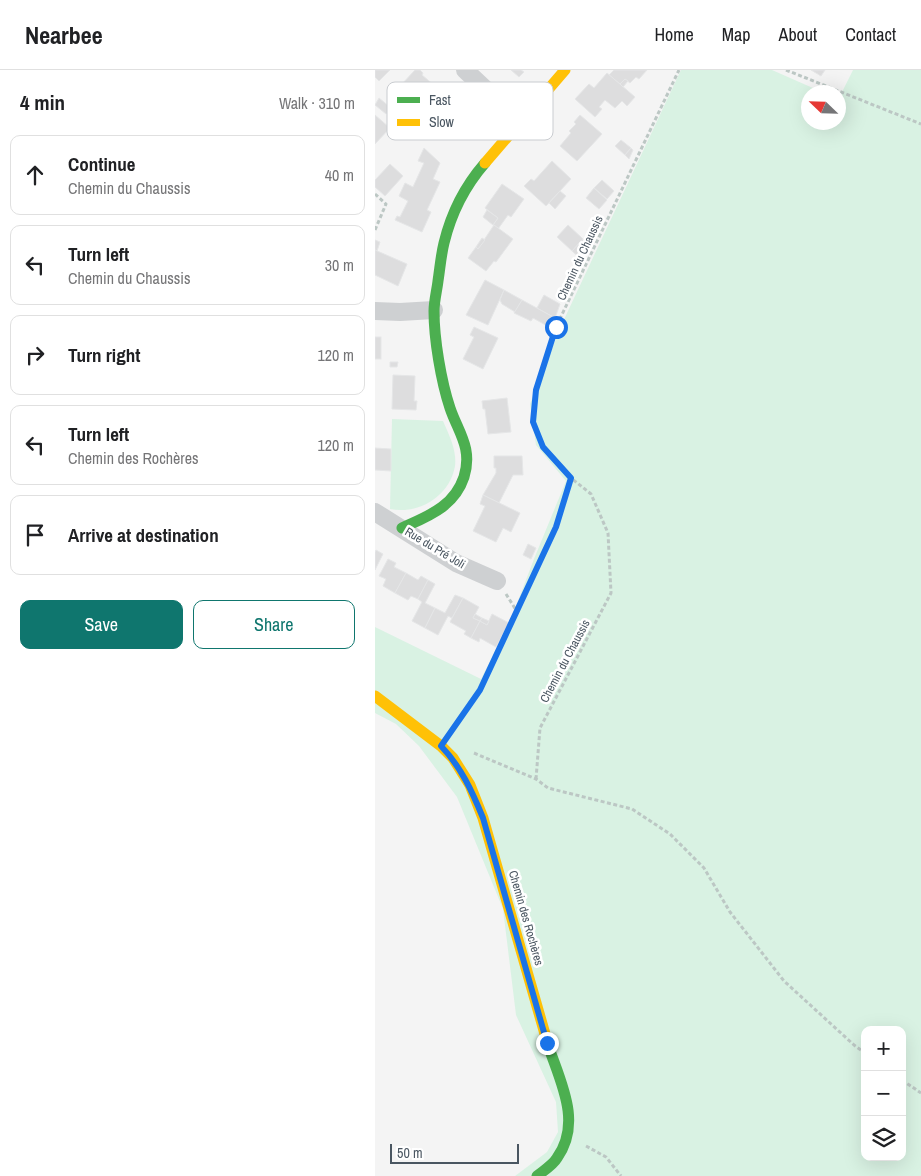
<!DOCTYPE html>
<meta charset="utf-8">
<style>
:root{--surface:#fff;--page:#f2f2f2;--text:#202124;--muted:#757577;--line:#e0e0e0;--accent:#0f766e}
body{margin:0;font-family:"Archivo Narrow",sans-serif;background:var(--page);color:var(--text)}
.controls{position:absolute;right:15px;bottom:15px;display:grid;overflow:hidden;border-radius:10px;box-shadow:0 5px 20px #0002}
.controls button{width:45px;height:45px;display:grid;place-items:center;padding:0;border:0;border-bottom:1px solid var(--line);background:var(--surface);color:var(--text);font:25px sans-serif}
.compass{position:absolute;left:426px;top:15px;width:45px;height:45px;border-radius:50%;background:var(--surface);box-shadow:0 5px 20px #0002;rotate:293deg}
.scale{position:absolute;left:15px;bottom:12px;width:129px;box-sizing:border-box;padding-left:5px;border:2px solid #4a5661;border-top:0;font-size:14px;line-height:18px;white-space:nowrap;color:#4a5661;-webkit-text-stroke:4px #fff;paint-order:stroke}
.stop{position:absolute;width:15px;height:15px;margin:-11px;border:4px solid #1a73e8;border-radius:50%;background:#fff}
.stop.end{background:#1a73e8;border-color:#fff;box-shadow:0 1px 5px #0008}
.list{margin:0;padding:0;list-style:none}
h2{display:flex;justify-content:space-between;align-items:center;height:65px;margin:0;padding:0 20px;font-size:21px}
h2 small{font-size:16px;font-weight:400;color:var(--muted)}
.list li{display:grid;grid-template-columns:32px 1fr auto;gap:15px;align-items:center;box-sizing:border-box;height:80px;margin:0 10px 10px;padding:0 10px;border:1px solid var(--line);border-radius:10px}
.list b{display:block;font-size:19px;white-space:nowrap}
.list p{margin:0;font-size:16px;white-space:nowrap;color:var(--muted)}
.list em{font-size:16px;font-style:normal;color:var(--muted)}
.actions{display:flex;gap:10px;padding:15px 20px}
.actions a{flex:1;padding:11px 0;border:1px solid var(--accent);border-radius:10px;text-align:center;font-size:18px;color:var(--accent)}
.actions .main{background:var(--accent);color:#fff}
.icon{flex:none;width:28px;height:28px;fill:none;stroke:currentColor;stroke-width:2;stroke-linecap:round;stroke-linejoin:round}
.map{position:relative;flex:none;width:546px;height:1106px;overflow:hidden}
header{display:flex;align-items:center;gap:30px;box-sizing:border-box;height:70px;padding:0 25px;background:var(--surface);border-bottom:1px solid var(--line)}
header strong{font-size:24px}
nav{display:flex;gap:28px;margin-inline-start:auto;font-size:18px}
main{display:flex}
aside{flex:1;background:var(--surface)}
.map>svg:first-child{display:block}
.green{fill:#d9f2e3;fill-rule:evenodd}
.building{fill:#ddddde;stroke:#e5e6e7}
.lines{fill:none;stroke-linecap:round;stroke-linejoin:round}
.path{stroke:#bcc7c4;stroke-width:3;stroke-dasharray:4 2.5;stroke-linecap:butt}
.street{stroke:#ced0d2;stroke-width:18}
.fast{stroke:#4caf50;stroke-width:11}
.slow{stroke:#ffc107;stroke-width:11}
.route{stroke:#1a73e8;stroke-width:6}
.labels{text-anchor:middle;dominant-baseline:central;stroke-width:5;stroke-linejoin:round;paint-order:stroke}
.street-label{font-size:12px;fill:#4a5661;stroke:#fff}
.key{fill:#fff;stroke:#c9ccd0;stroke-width:1}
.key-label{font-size:14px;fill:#4a5661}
</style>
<header>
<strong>Nearbee</strong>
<nav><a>Home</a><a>Map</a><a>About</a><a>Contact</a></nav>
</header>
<main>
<aside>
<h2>4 min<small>Walk · 310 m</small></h2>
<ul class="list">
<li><svg class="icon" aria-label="ahead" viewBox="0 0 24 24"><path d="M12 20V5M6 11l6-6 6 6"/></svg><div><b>Continue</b><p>Chemin du Chaussis</p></div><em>40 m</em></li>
<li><svg class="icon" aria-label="left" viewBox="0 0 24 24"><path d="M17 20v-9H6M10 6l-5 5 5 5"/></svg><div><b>Turn left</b><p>Chemin du Chaussis</p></div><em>30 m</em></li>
<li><svg class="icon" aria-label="right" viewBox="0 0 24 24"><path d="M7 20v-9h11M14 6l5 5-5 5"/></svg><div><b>Turn right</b></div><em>120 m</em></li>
<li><svg class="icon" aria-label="left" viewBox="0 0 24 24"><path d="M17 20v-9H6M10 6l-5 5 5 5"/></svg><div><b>Turn left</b><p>Chemin des Rochères</p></div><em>120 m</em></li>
<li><svg class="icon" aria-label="arrive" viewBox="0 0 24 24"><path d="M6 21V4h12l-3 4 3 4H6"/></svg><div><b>Arrive at destination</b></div></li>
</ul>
<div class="actions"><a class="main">Save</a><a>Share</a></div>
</aside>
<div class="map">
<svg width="546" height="1106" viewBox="0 0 546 1106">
<rect width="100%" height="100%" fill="#f4f4f4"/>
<!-- green -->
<g class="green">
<path d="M 306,0 L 397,0 L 447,22 L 433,22 L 433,52 L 463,52 L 464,28 L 478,0 L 546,0 L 546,1106 L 140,1106 L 172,1082 L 183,1062 L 181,1032 L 141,945 L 128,839 L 82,727 L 44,676 L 21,654 L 0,643 L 0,557 L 106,609 L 136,549 L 159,489 L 191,411 L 161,375 L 155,334 L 185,258 ZM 490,960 L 527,960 L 527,1087 L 490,1087 Z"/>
<path d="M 17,349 L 68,351 C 74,365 82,380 80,396 C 75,426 44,445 15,439 Z"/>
</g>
<!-- building -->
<g class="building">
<path d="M 0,0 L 15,0 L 4,11 L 0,7 Z"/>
<path d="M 40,0 L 45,0 L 48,3 L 47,5 L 67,22 L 52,39 L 26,15 Z"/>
<path d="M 136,0 L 146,0 L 149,2 L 144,7 Z"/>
<path d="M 239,0 L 272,0 L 264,9 L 261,7 L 255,13 L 250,9 L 245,14 L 234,5 Z"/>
<path d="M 436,0 L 450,0 L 446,6 Z"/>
<path d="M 232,3 L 260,27 L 252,36 L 247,31 L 240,38 L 230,30 L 224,37 L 227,39 L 220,47 L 200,29 L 214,14 L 219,18 Z"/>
<path d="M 250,9 L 253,11 L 248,17 L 245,14 Z"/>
<path d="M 4,28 L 16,38 L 11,44 L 0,35 Z"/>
<path d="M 0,45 L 15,58 L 0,74 Z"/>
<path d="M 205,45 L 227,64 L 202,91 L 185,76 L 196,63 L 194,61 L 201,54 L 199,52 Z"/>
<path d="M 246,70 L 256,78 L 250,85 L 240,76 Z"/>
<path d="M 49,78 L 65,93 L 58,109 L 65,112 L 52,140 L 56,142 L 47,162 L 20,150 L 22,146 L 25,147 L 33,131 L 24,126 L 30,113 L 38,117 L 49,93 L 43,91 Z"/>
<path d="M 256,78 L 258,80 L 254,89 L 250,85 Z"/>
<path d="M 177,91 L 196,109 L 171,136 L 149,116 L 156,109 L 159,111 Z"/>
<path d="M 15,94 L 28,106 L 10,126 L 0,117 L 0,110 Z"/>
<path d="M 227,110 L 239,121 L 232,129 L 219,118 Z"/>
<path d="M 127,114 L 149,129 L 136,147 L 133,145 L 123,159 L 118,155 L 123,148 L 110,138 Z"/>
<path d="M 219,118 L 232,130 L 224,139 L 211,128 Z"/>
<path d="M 185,121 L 191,126 L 180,139 L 174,133 Z"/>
<path d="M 112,140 L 123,148 L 118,155 L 108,147 Z"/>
<path d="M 119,155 L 138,169 L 121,192 L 119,191 L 111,201 L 93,188 L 101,177 L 103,179 Z"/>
<path d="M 193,155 L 208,169 L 197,181 L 182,167 Z"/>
<path d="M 107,168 L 110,170 L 103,179 L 101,177 Z"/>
<path d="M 208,169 L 214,174 L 206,189 L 197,181 Z"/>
<path d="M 0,170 L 5,172 L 2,181 L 0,180 Z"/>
<path d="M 0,180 L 32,194 L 23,216 L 0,205 Z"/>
<path d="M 110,210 L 129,220 L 113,255 L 91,245 Z"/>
<path d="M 129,220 L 147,230 L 140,242 L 127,234 L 125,230 Z"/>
<path d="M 169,225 L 185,234 L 180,248 L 162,238 Z"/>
<path d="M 147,230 L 180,248 L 176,258 L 158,248 L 156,251 L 139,243 Z"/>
<path d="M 99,257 L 123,268 L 108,299 L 88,289 L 99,267 L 95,265 Z"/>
<rect x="0" y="267" width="6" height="22"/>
<path d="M 15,292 L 23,292 L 22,297 L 15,297 Z"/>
<path d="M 18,305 L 40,306 L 39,331 L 42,331 L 41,340 L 17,339 Z"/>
<path d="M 132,328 L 136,362 L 113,364 L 110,339 L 108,339 L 107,331 Z"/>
<path d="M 0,378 L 16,379 L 16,401 L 0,400 Z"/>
<path d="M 119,386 L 147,386 L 148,405 L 138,405 L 124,433 L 108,425 L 121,403 L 121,398 L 119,398 Z"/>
<path d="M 108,425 L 145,443 L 136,462 L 128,458 L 121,472 L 98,461 L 110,436 L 105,434 Z"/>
<path d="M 153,474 L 161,478 L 156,489 L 148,485 Z"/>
<path d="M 1,480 L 8,484 L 0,500 L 0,482 Z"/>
<path d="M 13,489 L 21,493 L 19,497 L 31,503 L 20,523 L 8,516 L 11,509 L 4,506 Z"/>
<path d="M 31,503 L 43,510 L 46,506 L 53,510 L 43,529 L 36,526 L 33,530 L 20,523 Z"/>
<path d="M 53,510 L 60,514 L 50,533 L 60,538 L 50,558 L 37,551 L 47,532 L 43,529 Z"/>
<path d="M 80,525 L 88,528 L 77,548 L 73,546 L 63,565 L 50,558 L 60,538 L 70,543 Z"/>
<path d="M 88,528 L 104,537 L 98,548 L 105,551 L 96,568 L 89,564 L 91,561 L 75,552 Z"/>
<path d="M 100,544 L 107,548 L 105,551 L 98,548 Z"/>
<path d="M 117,544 L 134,553 L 121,577 L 105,568 L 104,572 L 96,568 L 105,551 L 112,555 Z"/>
<path d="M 107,548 L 114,551 L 112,555 L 105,551 Z"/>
</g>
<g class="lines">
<!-- path -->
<g class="path">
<path d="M 411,0 L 546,54"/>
<path d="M 0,124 L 11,134 L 0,160"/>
<path d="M 131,524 L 141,540"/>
<path d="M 77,659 L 105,620 L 181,457 L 196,408"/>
<path d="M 99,683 L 161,709 L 173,718 L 257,739 L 295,764 L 329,798 L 355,842 L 409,911 L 479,975 L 490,983"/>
<path d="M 161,709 L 165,658 L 236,523 L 233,463 L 216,424 L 196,408 L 169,377 L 158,352 L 161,320 L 181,257 L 304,0"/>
<path d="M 527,1010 L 546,1023"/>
<path d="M 211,1076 L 231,1087 L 246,1106"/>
</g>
<!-- street -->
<g class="street">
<path d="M 90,0 L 144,51"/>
<path d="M 0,241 L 25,242 L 59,240"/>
<path d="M 0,442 L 81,493 L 122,511"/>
</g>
<!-- fast -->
<g class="fast">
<path d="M 27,458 C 53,446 79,437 89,407 C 98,378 83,362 75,338 C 66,311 59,269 59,241 C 59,231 62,220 63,211 C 65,198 66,185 69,173 C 76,144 90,116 110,93"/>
<path d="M 162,1106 C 168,1101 178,1095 182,1088 C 207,1053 186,1013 174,978"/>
</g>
<!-- slow -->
<g class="slow">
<path d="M 110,93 L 190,0"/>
<path d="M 0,626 L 66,676 L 78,688 L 95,715 L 108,748 L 174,978"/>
</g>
</g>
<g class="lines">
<!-- route -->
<path class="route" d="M 172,973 L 108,748 C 97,721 86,697 66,676 L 105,620 L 181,457 L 196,408 L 168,377 L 158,352 L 161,320 L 181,257"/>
</g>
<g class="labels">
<!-- street labels -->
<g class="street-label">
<text transform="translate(205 188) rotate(-65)">Chemin du Chaussis</text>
<text transform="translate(60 478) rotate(31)">Rue du Pré Joli</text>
<text transform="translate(190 591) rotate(-62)">Chemin du Chaussis</text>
<text transform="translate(151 848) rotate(74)">Chemin des Rochères</text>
</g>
</g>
<!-- legend -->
<rect x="12" y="12" width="166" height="58" rx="8" class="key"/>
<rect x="22" y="27" width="23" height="6" fill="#4caf50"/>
<rect x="22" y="49" width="23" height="7" fill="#ffc107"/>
<g class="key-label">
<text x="54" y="35">Fast</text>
<text x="54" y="57">Slow</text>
</g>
</svg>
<div class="controls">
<button>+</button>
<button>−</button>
<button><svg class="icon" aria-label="layers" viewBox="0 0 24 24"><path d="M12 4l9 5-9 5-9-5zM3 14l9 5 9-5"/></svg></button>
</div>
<svg class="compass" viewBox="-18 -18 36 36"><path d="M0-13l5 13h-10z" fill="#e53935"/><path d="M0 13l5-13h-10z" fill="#757577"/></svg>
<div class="scale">50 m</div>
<div class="stop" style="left:181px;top:257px"></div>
<div class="stop end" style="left:172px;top:973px"></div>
</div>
</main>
